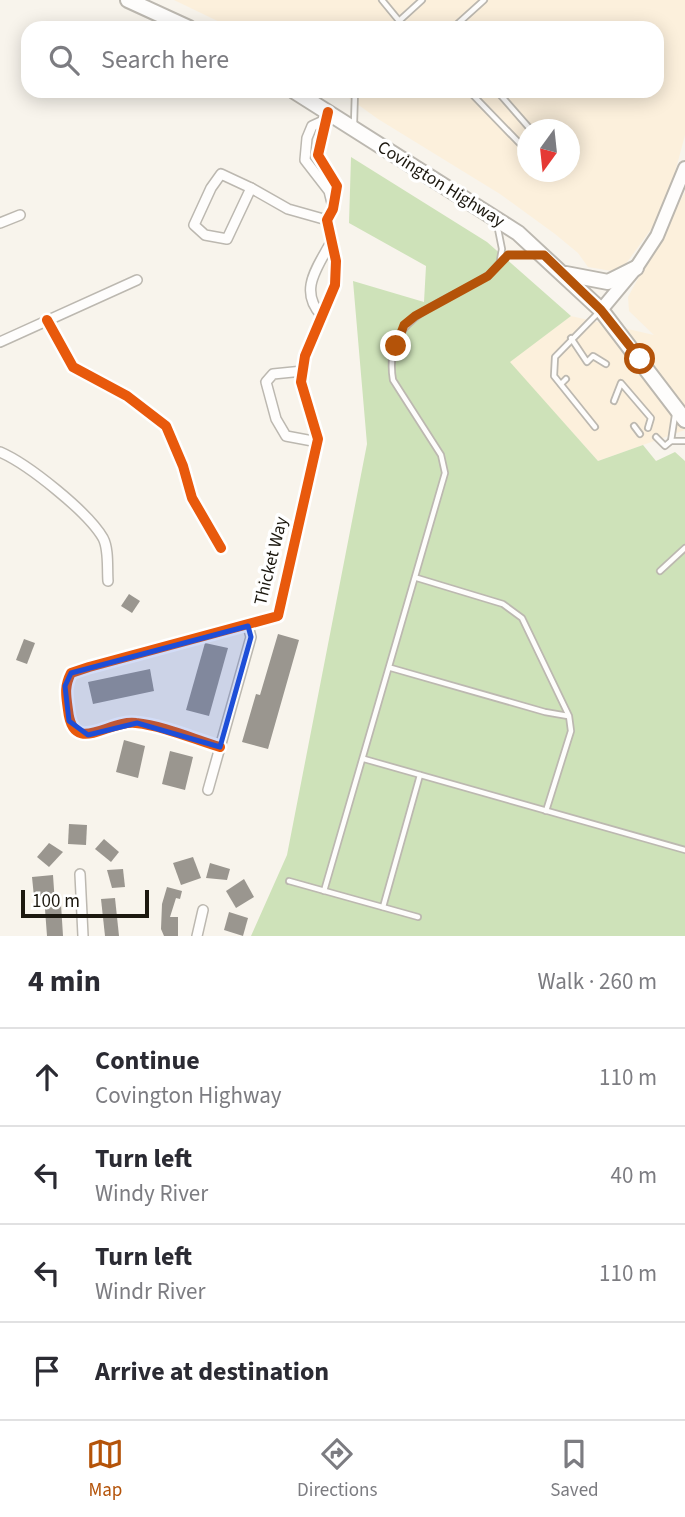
<!DOCTYPE html>
<meta charset="utf-8">
<style>
:root{--surface:#fff;--page:#f2f2f3;--text:#2b2b33;--muted:#7c7c81;--line:#e1e1e2;--accent:#b45309}
body{margin:0;font-family:"Source Sans 3",sans-serif;background:var(--page);color:var(--text)}
.compass{position:absolute;left:517px;top:119px;width:63px;height:63px;border-radius:50%;background:var(--surface);box-shadow:0 4px 18px #0003;rotate:195deg}
.scale{position:absolute;left:21px;bottom:18px;width:128px;box-sizing:border-box;padding-left:7px;border:4px solid #1c180f;border-top:0;font-size:19px;line-height:24px;white-space:nowrap;color:#1c180f;-webkit-text-stroke:5px #fff;paint-order:stroke}
.stop{position:absolute;width:21px;height:21px;margin:-16px;border:5px solid #b45309;border-radius:50%;background:#fff}
.stop.end{background:#b45309;border-color:#fff;box-shadow:0 2px 7px #0008}
.list{margin:0;padding:0;list-style:none}
h2{display:flex;justify-content:space-between;align-items:center;height:91px;margin:0;padding:0 28px;font-size:30px}
h2 small{font-size:23px;font-weight:400;color:var(--muted)}
.list li{display:grid;grid-template-columns:46px 1fr auto;gap:21px;align-items:center;box-sizing:border-box;height:98px;padding:0 28px;border-top:2px solid var(--line)}
.list b{display:block;font-size:26px;white-space:nowrap}
.list p{margin:0;font-size:23px;white-space:nowrap;color:var(--muted)}
.list em{font-size:23px;font-style:normal;color:var(--muted)}
.icon{flex:none;width:38px;height:38px;fill:none;stroke:currentColor;stroke-width:2;stroke-linecap:round;stroke-linejoin:round}
.map{position:relative;flex:none;width:685px;height:936px;overflow:hidden}
.search{position:absolute;background:var(--surface);box-shadow:0 4px 18px #0003;left:21px;right:21px;top:21px;height:77px;display:flex;align-items:center;gap:18px;box-sizing:border-box;padding:0 24px;border-radius:21px;color:var(--muted);font-size:26px}
.sheet{height:483px;background:var(--surface)}
nav{display:flex;justify-content:space-around;align-items:center;box-sizing:border-box;height:98px;border-top:2px solid var(--line);background:var(--surface);font-size:19px;color:var(--muted)}
nav a{display:grid;justify-items:center;gap:4px}
nav .on{color:var(--accent)}
.map>svg:first-child{display:block}
.built{fill:#fcf0dc;fill-rule:evenodd}
.forest{fill:#cee2b9}
.building{fill:#9a968f}
.lines{fill:none;stroke-linecap:round;stroke-linejoin:round}
.lane-casing{stroke:#bcb8b0;stroke-width:8}
.street-casing{stroke:#bcb8b0;stroke-width:12}
.secondary-casing{stroke:#bcb8b0;stroke-width:16}
.primary-casing{stroke:#bcb8b0;stroke-width:18}
.lane{stroke:#fefdfc;stroke-width:4.5}
.street{stroke:#fefdfc;stroke-width:9}
.secondary{stroke:#fefdfc;stroke-width:12}
.primary{stroke:#fefdfc;stroke-width:14}
.cycleway-casing{stroke:#fff;stroke-width:15}
.cycleway{stroke:#e8590c;stroke-width:10}
.route{stroke:#b45309;stroke-width:9}
.marked{fill:#1d4ed8;fill-opacity:0.2;stroke:#1d4ed8;stroke-width:5;stroke-linejoin:round}
.labels{text-anchor:middle;dominant-baseline:central;stroke-width:7;stroke-linejoin:round;paint-order:stroke}
.street-label{font-size:18px;fill:#1c180f;stroke:#fff}
</style>
<div class="map">
<svg width="685" height="936" viewBox="0 0 685 936">
<rect width="100%" height="100%" fill="#f8f4ec"/>
<!-- built -->
<g class="built">
<path d="M 174,0 L 685,0 L 685,135 L 665,210 L 625,265 L 612,271 L 588,267 L 578,253 L 555,234 L 500,194 L 378,119 L 339,91 L 657,91 L 657,28 L 232,28 ZM 528,130 L 570,130 L 570,172 L 528,172 Z"/>
<path d="M 685,192 L 685,430 L 598,461 L 509,362 L 571,316 L 654,335 L 629,311 L 628,297 Z"/>
</g>
<!-- forest -->
<path class="forest" d="M 351,157 L 487,242 L 571,316 L 510,362 L 598,461 L 643,445 L 656,461 L 675,452 L 685,461 L 685,936 L 251,936 L 287,855 L 367,444 L 353,281 L 424,302 L 426,266 L 349,223 Z"/>
<!-- building -->
<g class="building">
<path d="M 129,594 L 140,601 L 132,613 L 121,606 Z"/>
<path d="M 278,634 L 299,640 L 268,749 L 242,742 L 256,694 L 260,695 Z"/>
<path d="M 24,639 L 35,643 L 27,664 L 16,660 Z"/>
<path d="M 205,643 L 228,648 L 209,716 L 186,710 Z"/>
<path d="M 150,669 L 154,691 L 93,704 L 88,682 Z"/>
<path d="M 124,740 L 145,746 L 138,778 L 116,772 Z"/>
<path d="M 170,751 L 193,757 L 185,790 L 162,784 Z"/>
<path d="M 69,824 L 87,825 L 86,845 L 68,844 Z"/>
<path d="M 104,839 L 119,852 L 111,862 L 95,849 Z"/>
<path d="M 49,843 L 63,852 L 49,867 L 37,857 Z"/>
<path d="M 193,857 L 201,878 L 181,885 L 173,863 Z"/>
<path d="M 210,863 L 230,869 L 227,880 L 206,878 Z"/>
<path d="M 123,869 L 125,887 L 112,888 L 107,870 Z"/>
<path d="M 53,875 L 55,904 L 61,904 L 63,936 L 47,936 L 44,896 L 34,897 L 32,877 Z"/>
<path d="M 244,879 L 254,897 L 236,908 L 226,891 Z"/>
<path d="M 167,887 L 182,891 L 180,899 L 176,898 L 170,917 L 178,917 L 178,936 L 164,936 L 161,929 L 162,904 Z"/>
<path d="M 115,898 L 119,936 L 105,936 L 101,899 Z"/>
<path d="M 229,912 L 248,918 L 243,936 L 224,930 Z"/>
</g>
<g class="lines">
<defs>
<g id="lane">
<path d="M 382,0 L 405,28"/>
<path d="M 399,21 L 422,0"/>
<path d="M 453,28 L 484,0"/>
<path d="M 469,91 L 528,152"/>
<path d="M 497,91 L 531,130"/>
<path d="M 309,95 L 325,91"/>
<path d="M 354,124 L 355,91"/>
<path d="M 497,224 L 502,249 L 500,260"/>
<path d="M 571,338 L 587,362 L 593,356 L 606,364"/>
<path d="M 561,384 L 566,379"/>
<path d="M 614,401 L 621,383 L 651,418 L 648,428"/>
<path d="M 634,426 L 640,434"/>
<path d="M 595,427 L 554,376 L 555,357 L 600,311"/>
<path d="M 656,437 L 665,446 L 671,441 L 675,415"/>
<path d="M 671,441 L 685,441"/>
<path d="M 660,571 L 685,548"/>
<path d="M 417,578 L 503,604 L 522,618 L 569,716 L 571,731 L 546,811"/>
<path d="M 391,668 L 545,712 L 568,716"/>
<path d="M 364,759 L 685,850"/>
<path d="M 289,881 L 418,917"/>
<path d="M 324,891 L 445,473 L 441,455 L 393,380 C 382,316 443,304 485,277 C 494,272 499,261 508,255 L 536,255"/>
<path d="M 383,907 L 420,775"/>
</g>
<g id="street">
<path d="M 323,121 L 312,126 L 307,138 L 305,160 L 329,191 L 332,203"/>
<path d="M 221,174 L 251,188 L 227,239 L 205,235 L 194,225 L 211,188 Z"/>
<path d="M 251,188 L 288,209 L 327,220"/>
<path d="M 0,223 L 20,215"/>
<path d="M 322,316 C 298,291 317,268 331,242"/>
<path d="M 47,320 L 73,367 L 127,396 L 166,426 L 183,466 L 192,498 L 221,548"/>
<path d="M 0,342 L 137,280"/>
<path d="M 303,371 L 273,374 L 266,382 L 276,419 L 286,436 L 318,442"/>
<path d="M 0,452 C 28,464 88,512 103,538 C 109,549 107,568 108,581"/>
<path d="M 220,747 C 193,739 164,726 136,723 C 109,719 73,757 68,710 C 66,695 64,687 71,673 L 89,667 L 278,616 L 318,439 L 301,382 L 305,356 L 335,285 L 336,261 L 327,220 L 333,209 L 337,186 L 318,155 L 328,112"/>
<path d="M 208,790 L 251,637 L 248,626 L 241,627"/>
<path d="M 80,874 L 83,936"/>
<path d="M 197,936 L 203,910"/>
</g>
<path id="secondary" d="M 601,310 L 636,268 L 657,236 L 685,168"/>
<g id="primary">
<path d="M 128,0 L 189,28"/>
<path d="M 294,91 L 518,233 L 601,310 L 685,420"/>
<path d="M 566,274 L 608,282 L 636,268"/>
</g>
</defs>
<!-- lane casing -->
<use href="#lane" class="lane-casing"/>
<!-- street casing -->
<use href="#street" class="street-casing"/>
<!-- secondary casing -->
<use href="#secondary" class="secondary-casing"/>
<!-- primary casing -->
<use href="#primary" class="primary-casing"/>
<!-- lane -->
<use href="#lane" class="lane"/>
<!-- street -->
<use href="#street" class="street"/>
<!-- secondary -->
<use href="#secondary" class="secondary"/>
<!-- primary -->
<use href="#primary" class="primary"/>
<defs>
<g id="cycleway">
<path d="M 47,320 L 73,367 L 127,396 L 166,426 L 183,466 L 192,498 L 221,548"/>
<path d="M 220,747 C 193,739 164,726 136,723 C 109,719 73,757 68,710 C 66,695 64,687 71,673 L 89,667 L 278,616 L 318,439 L 301,382 L 305,356 L 335,285 L 336,261 L 327,220 L 333,209 L 337,186 L 318,155 L 328,112"/>
</g>
</defs>
<!-- cycleway casing -->
<use href="#cycleway" class="cycleway-casing"/>
<!-- cycleway -->
<use href="#cycleway" class="cycleway"/>
</g>
<g class="lines">
<!-- route -->
<path class="route" d="M 396,346 L 404,325 L 415,316 L 488,276 L 508,255 L 544,255 L 601,310 L 640,359"/>
</g>
<!-- marked area -->
<path class="marked" d="M 248,626 L 251,637 L 220,747 L 137,723 L 88,735 L 69,721 L 65,686 L 71,673 Z"/>
<g class="labels">
<!-- street labels -->
<g class="street-label">
<text transform="translate(441 184) rotate(32)">Covington Highway</text>
<text transform="translate(271 561) rotate(-76)">Thicket Way</text>
</g>
</g>
</svg>
<svg class="compass" viewBox="-18 -18 36 36"><path d="M0-13l5 13h-10z" fill="#e53935"/><path d="M0 13l5-13h-10z" fill="#7c7c81"/></svg>
<div class="scale">100 m</div>
<div class="stop" style="left:640px;top:359px"></div>
<div class="stop end" style="left:396px;top:346px"></div>
<div class="search"><svg class="icon" aria-label="search" viewBox="0 0 24 24"><circle cx="10" cy="10" r="6"/><path d="M15 15l6 6"/></svg>Search here</div>
</div>
<section class="sheet">
<h2>4 min<small>Walk · 260 m</small></h2>
<ul class="list">
<li><svg class="icon" aria-label="ahead" viewBox="0 0 24 24"><path d="M12 20V5M6 11l6-6 6 6"/></svg><div><b>Continue</b><p>Covington Highway</p></div><em>110 m</em></li>
<li><svg class="icon" aria-label="left" viewBox="0 0 24 24"><path d="M17 20v-9H6M10 6l-5 5 5 5"/></svg><div><b>Turn left</b><p>Windy River</p></div><em>40 m</em></li>
<li><svg class="icon" aria-label="left" viewBox="0 0 24 24"><path d="M17 20v-9H6M10 6l-5 5 5 5"/></svg><div><b>Turn left</b><p>Windr River</p></div><em>110 m</em></li>
<li><svg class="icon" aria-label="arrive" viewBox="0 0 24 24"><path d="M6 21V4h12l-3 4 3 4H6"/></svg><div><b>Arrive at destination</b></div></li>
</ul>
</section>
<nav>
<a class="on"><svg class="icon" aria-label="map" viewBox="0 0 24 24"><path d="M3 6l6-2 6 2 6-2v14l-6 2-6-2-6 2zM9 4v14M15 6v14"/></svg>Map</a>
<a><svg class="icon" aria-label="directions" viewBox="0 0 24 24"><path d="M12 3l9 9-9 9-9-9zM9 14v-3h6M13 9l2 2-2 2"/></svg>Directions</a>
<a><svg class="icon" aria-label="saved" viewBox="0 0 24 24"><path d="M7 4h10v16l-5-4-5 4z"/></svg>Saved</a>
</nav>
